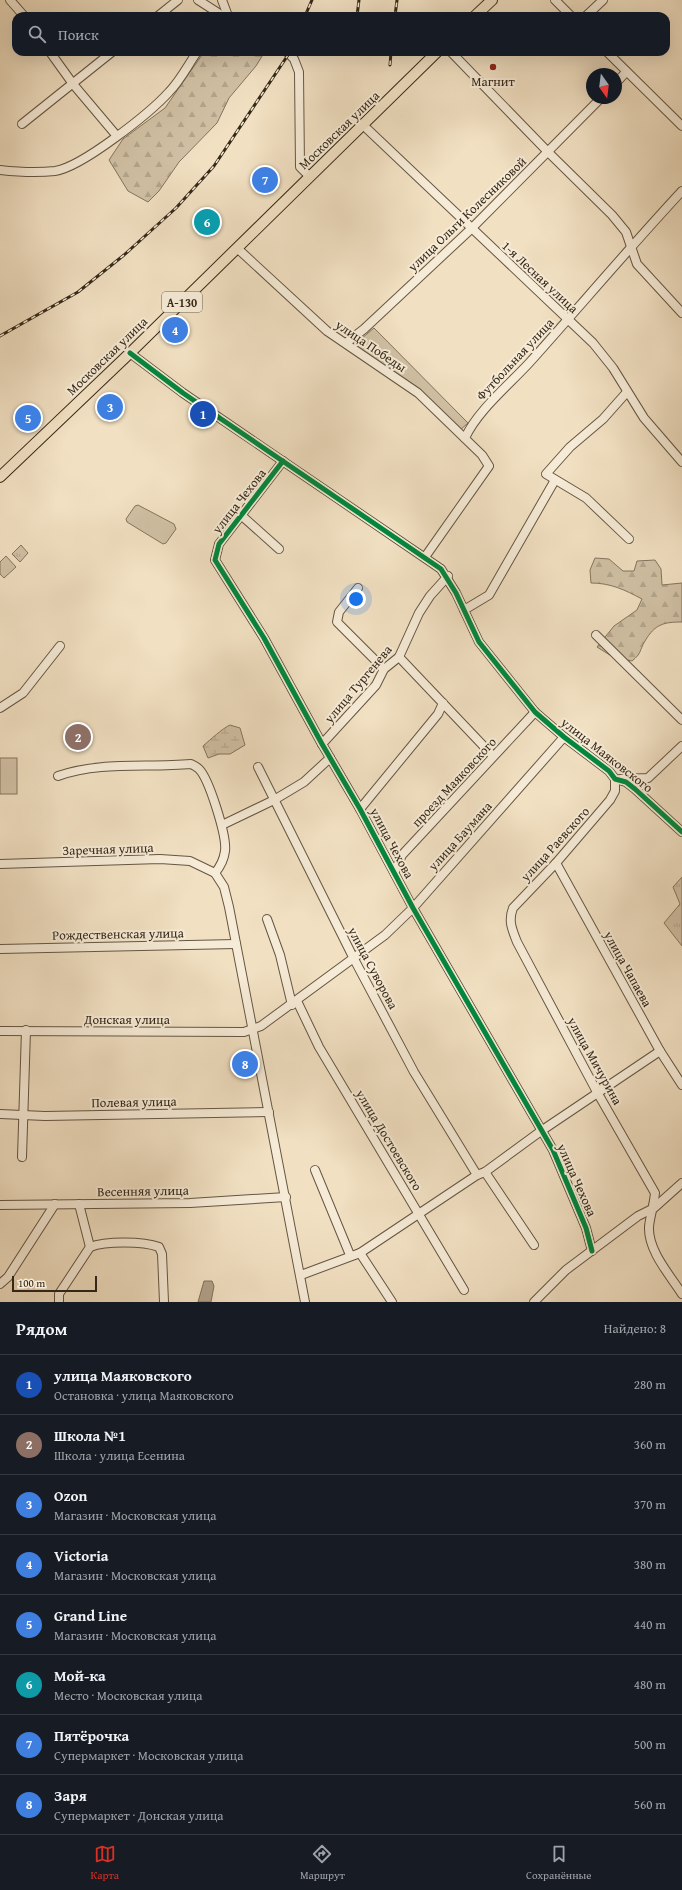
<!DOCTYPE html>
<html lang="ru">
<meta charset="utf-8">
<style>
:root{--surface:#171b24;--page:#20242c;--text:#f1f3f6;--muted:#9ea1a6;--line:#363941;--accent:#d93025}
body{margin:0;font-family:"Gentium Book Plus",serif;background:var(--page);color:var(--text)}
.compass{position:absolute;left:586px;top:68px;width:36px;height:36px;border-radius:50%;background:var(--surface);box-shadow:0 4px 16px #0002;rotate:166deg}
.scale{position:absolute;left:12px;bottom:10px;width:85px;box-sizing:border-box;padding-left:4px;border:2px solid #362817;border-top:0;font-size:11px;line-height:14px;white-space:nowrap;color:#362817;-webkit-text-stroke:3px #f6ebd7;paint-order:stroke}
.you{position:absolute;left:356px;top:599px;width:14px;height:14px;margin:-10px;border:3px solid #fff;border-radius:50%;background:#1a73e8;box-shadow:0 0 0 6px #1a73e833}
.badge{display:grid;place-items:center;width:26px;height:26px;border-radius:50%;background:var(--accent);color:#fff;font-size:13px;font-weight:700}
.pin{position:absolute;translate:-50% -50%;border:2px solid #fff;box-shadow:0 1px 4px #0006}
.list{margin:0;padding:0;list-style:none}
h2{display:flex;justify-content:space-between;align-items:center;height:52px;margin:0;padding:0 16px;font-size:17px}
h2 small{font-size:13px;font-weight:400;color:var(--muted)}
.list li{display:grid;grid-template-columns:26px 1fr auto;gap:12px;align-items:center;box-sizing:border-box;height:60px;padding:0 16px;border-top:1px solid var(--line)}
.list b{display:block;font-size:15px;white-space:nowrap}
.list p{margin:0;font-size:13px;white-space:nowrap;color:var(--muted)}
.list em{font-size:13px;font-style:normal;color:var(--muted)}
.icon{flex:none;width:22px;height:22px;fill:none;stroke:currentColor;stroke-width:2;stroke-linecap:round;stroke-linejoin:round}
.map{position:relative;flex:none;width:682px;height:1302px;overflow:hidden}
.search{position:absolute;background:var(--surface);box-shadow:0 4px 16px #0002;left:12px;right:12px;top:12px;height:44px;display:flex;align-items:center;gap:10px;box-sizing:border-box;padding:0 14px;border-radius:12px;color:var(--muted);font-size:15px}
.sheet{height:532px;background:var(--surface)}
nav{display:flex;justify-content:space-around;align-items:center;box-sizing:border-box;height:56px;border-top:1px solid var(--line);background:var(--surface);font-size:11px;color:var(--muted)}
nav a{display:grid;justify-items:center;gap:2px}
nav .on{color:var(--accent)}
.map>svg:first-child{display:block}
.grass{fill:#d1c1a5;stroke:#84745e}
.forest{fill:url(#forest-firs);stroke:#84745e}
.wetland{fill:url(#wetland-marsh);stroke:#84745e}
.park{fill:url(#park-tufts);stroke:#84745e}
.water{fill:#b1a188;stroke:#80715b}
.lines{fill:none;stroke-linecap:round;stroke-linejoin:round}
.minor-casing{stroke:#655642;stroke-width:10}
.major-casing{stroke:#362817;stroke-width:12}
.minor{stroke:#f6ebd7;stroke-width:8}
.major{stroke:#f1e0c2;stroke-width:10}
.rail-casing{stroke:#362817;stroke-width:3}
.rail{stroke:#f6ebd7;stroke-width:1.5;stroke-dasharray:4.5;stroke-linecap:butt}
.cycleway-casing{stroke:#f6ebd7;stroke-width:8}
.cycleway{stroke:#00873e;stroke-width:5}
.poi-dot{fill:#8f2418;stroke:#f6ebd7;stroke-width:1.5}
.labels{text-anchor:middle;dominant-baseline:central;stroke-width:4;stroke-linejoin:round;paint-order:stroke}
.shield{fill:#f6ebd7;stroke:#706251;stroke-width:1}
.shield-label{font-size:12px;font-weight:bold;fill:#362817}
.poi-label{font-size:13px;fill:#362817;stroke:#f6ebd7}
.street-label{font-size:13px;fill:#362817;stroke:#f6ebd7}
</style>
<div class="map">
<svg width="682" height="1302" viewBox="0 0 682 1302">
<defs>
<pattern id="forest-firs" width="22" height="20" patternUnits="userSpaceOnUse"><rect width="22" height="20" fill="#d1c1a5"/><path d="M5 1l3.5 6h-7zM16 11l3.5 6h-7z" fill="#b4a68d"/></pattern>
<pattern id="wetland-marsh" width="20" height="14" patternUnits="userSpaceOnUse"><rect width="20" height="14" fill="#d1c1a5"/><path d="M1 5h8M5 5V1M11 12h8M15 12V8" fill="none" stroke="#b4a68d"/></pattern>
<pattern id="park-tufts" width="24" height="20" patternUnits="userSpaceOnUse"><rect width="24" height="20" fill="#d1c1a5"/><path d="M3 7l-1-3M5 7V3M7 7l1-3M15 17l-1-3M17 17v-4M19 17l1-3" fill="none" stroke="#b4a68d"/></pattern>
</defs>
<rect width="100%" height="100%" fill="#f1e0c2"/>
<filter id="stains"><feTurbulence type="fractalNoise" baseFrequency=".005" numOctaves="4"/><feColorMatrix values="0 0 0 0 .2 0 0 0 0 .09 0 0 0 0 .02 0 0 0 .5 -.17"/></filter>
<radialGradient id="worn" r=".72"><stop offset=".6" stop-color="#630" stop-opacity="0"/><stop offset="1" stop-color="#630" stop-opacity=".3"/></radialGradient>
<!-- grass -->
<g class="grass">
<path d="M 374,328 L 468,423 L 459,431 L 354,345 Z"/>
<path d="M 138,505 L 174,524 L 176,529 L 166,543 L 163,544 L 127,522 L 126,519 L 135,506 Z"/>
<path d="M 6,556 L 16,567 L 4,578 L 0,574 L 0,562 Z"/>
<rect x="0" y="758" width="17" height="36"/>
</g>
<!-- forest -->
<g class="forest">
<path d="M 204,52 L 264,53 L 256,66 L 229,98 L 217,123 L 179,162 L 159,191 L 148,202 L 128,191 L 109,160 L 123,139 L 165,108 Z"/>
<path d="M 595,558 L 609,559 L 623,571 L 634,571 L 637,561 L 655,560 L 661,569 L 662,585 L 682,583 L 682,622 C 664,622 655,624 645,641 C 639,651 642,653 632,661 L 613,657 L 597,647 L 614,626 L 637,610 L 642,599 C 625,590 611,583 591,583 L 590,570 Z"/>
</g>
<!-- wetland -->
<path class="wetland" d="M 230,725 L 240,728 L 245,745 L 230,754 L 219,754 L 208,758 L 203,746 C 210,740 223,728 230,725 Z"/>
<!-- park -->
<g class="park">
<path d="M 21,545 L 28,553 L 20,562 L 12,554 Z"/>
<path d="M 682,877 L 682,946 L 664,923 L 680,904 L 673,887 Z"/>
</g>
<!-- water -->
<path class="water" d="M 204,1281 L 212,1281 L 214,1286 L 211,1302 L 198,1302 Z"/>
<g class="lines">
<defs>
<g id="minor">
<path d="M 10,0 L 24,16"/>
<path d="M 198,0 L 223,16"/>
<path d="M 222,0 L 228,16"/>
<path d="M 555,0 L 571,16"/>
<path d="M 158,16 L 178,0"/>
<path d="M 586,16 L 603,0"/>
<path d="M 50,52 L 73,84 L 116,135"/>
<path d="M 287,52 L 294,59 L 299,72 L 300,167 L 310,177"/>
<path d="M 451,52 L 549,153 L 612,215 L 626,232 L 637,264 L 682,313"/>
<path d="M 607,52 L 682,126"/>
<path d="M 616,83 L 626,72"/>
<path d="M 22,124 L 112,52"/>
<path d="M 363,125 L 593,343 L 613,368 L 644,418 L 682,462"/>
<path d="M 0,170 C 18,172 37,173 55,171 C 82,167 150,113 169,92 C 180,81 188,65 197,52"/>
<path d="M 237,248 L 327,331 L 418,393 L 482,455 L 489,466 L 425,557"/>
<path d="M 346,343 L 364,329 L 471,229 L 601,98"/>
<path d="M 130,353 L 183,393 L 441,569 L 456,593 L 479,642 L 535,712 L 564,737 L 609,771 L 615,779 L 626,782 L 635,789 L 682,832"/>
<path d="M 627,392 L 603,419 L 570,447 L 546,474 L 586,498 L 629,539"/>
<path d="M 465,438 C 478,410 509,385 530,362 C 581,305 630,247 682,191"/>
<path d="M 283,461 L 219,544 L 215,560 L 264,638 L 322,744 L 360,809 L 413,908 L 553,1150 L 586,1228 L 592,1251"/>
<path d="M 241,515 L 279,549"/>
<path d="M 358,588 L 339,612 L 337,622 L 384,669"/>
<path d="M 464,610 L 489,595 L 555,480"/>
<path d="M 596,635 L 682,720"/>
<path d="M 399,657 L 493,756"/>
<path d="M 0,708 L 23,693 L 60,646"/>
<path d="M 322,744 L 376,685 L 384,669 L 399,657 L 419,613 L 430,596 L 448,576"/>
<path d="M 258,767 L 354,959 L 414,1072 L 477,1175"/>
<path d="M 58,776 C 100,761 147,768 191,764 C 193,765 197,767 199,769 C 209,779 227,836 225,851 C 224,859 220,867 215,873"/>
<path d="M 615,779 L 615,791 L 610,800 L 556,863 L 513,908 C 508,921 512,929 517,942 L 597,1092 L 655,1193 C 654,1205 650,1216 649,1227 C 648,1251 670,1275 682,1294"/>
<path d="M 620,779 L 648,778 L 682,746"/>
<path d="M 360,809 L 438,714 L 443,703"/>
<path d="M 222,825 L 274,800 L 304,782 L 330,758"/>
<path d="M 556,863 L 660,1051 L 682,1085"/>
<path d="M 0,864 L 160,859 L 190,861 L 215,873"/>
<path d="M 395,871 L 402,855 L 535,712"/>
<path d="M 215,873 L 224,887 L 229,907 L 305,1302"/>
<path d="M 267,919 L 280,955 L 292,1005"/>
<path d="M 0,949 L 236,944"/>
<path d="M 297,1001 L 319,1047 L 464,1290"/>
<path d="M 0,1031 L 244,1032 L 261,1026 L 385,935 L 413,908 L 564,737"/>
<path d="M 0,1114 L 45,1116 L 269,1112"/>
<path d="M 22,1157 L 26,1030"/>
<path d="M 315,1170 L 350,1255"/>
<path d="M 485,1172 L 534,1245"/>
<path d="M 79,1204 L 90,1247 C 105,1241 143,1241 159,1247 L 162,1254 L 164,1302"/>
<path d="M 0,1205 L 190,1203 L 286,1197"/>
<path d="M 360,1253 L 392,1302"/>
<path d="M 301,1275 L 360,1253 L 477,1175 L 485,1172 L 541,1131 L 660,1051"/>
<path d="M 0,1284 L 8,1277 L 55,1204"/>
<path d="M 59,1302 L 59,1294 L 90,1247"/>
<path d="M 534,1302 L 566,1270 L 638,1216 L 654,1208 L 682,1183"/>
</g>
<g id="major">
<path d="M 475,16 L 492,0"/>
<path d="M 0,477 L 130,353 L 437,52"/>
</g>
</defs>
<!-- minor casing -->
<use href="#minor" class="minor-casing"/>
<!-- major casing -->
<use href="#major" class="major-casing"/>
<!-- minor -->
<use href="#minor" class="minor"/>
<!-- major -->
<use href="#major" class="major"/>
<defs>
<g id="rail">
<path d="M 305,16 L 312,0"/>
<path d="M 357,16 L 359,0"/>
<path d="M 395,16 L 397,0"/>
<path d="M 390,65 L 391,52"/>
<path d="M 0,336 L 78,292 L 124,255 L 176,208 L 214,166 L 290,52"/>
</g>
</defs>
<!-- rail casing -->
<use href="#rail" class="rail-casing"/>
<!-- rail -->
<use href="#rail" class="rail"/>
<defs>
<g id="cycleway">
<path d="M 130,353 L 183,393 L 441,569 L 456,593 L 479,642 L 535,712 L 564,737 L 609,771 L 615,779 L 626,782 L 635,789 L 682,832"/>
<path d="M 283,461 L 219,544 L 215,560 L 264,638 L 322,744 L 360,809 L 413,908 L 553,1150 L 586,1228 L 592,1251"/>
</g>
</defs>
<!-- cycleway casing -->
<use href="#cycleway" class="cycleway-casing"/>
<!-- cycleway -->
<use href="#cycleway" class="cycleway"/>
</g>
<!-- markers -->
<circle class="poi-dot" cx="493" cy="67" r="4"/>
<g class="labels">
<!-- shield labels -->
<rect class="shield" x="162" y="292" width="40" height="20" rx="3"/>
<g class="shield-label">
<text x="182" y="302">А-130</text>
</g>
<!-- poi labels -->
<g class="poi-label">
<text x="493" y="81">Магнит</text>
</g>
<!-- street labels -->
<g class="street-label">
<text transform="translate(339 130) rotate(-44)">Московская улица</text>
<text transform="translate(467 214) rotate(-44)">улица Ольги Колесниковой</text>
<text transform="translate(540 277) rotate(43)">1-я Лесная улица</text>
<text transform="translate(371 346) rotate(34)">улица Победы</text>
<text transform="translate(107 356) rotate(-44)">Московская улица</text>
<text transform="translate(515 359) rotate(-47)">Футбольная улица</text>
<text transform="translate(239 501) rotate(-52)">улица Чехова</text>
<text transform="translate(358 684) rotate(-50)">улица Тургенева</text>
<text transform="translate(607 755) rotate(38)">улица Маяковского</text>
<text transform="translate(454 782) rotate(-47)">проезд Маяковского</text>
<text transform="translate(460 836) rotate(-48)">улица Баумана</text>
<text transform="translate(392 843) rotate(62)">улица Чехова</text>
<text transform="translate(555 844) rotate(-48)">улица Раевского</text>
<text transform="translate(108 849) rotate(-2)">Заречная улица</text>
<text transform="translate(118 934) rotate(-1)">Рождественская улица</text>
<text transform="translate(373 968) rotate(62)">улица Суворова</text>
<text transform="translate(628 969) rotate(61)">улица Чапаева</text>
<text x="127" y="1019">Донская улица</text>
<text transform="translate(595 1061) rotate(61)">улица Мичурина</text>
<text transform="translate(134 1102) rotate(-1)">Полевая улица</text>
<text transform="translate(389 1140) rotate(59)">улица Достоевского</text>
<text transform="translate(577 1180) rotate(66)">улица Чехова</text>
<text transform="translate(143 1191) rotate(-1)">Весенняя улица</text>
</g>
</g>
<rect width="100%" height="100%" filter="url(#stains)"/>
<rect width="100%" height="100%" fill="url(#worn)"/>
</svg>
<svg class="compass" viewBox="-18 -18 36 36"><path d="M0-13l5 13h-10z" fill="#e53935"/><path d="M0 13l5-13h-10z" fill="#9ea1a6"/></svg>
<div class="scale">100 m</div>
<div class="you"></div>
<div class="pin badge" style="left:203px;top:414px;background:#1a4fb4">1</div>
<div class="pin badge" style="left:78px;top:737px;background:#8d6e63">2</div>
<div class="pin badge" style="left:110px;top:407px;background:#3f7fe0">3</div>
<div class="pin badge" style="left:175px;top:330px;background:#3f7fe0">4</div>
<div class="pin badge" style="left:28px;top:418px;background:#3f7fe0">5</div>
<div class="pin badge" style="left:207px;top:222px;background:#0f9aa8">6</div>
<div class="pin badge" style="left:265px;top:180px;background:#3f7fe0">7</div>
<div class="pin badge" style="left:245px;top:1064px;background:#3f7fe0">8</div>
<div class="search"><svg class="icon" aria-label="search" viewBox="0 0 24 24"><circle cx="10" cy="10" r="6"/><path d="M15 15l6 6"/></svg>Поиск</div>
</div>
<section class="sheet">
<h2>Рядом<small>Найдено: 8</small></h2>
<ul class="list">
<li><span class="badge" style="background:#1a4fb4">1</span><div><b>улица Маяковского</b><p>Остановка · улица Маяковского</p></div><em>280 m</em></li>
<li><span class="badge" style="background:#8d6e63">2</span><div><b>Школа №1</b><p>Школа · улица Есенина</p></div><em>360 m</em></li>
<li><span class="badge" style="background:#3f7fe0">3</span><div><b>Ozon</b><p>Магазин · Московская улица</p></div><em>370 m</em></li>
<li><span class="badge" style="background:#3f7fe0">4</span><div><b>Victoria</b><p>Магазин · Московская улица</p></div><em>380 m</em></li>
<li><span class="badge" style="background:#3f7fe0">5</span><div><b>Grand Line</b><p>Магазин · Московская улица</p></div><em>440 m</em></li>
<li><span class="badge" style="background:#0f9aa8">6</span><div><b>Мой-ка</b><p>Место · Московская улица</p></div><em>480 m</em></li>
<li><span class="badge" style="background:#3f7fe0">7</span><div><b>Пятёрочка</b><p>Супермаркет · Московская улица</p></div><em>500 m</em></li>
<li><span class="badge" style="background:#3f7fe0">8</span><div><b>Заря</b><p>Супермаркет · Донская улица</p></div><em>560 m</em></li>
</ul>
</section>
<nav>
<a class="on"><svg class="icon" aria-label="map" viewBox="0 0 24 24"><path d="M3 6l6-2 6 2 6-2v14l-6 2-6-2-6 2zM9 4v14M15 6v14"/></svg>Карта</a>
<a><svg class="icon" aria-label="directions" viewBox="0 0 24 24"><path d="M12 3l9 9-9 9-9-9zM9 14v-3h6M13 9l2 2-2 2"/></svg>Маршрут</a>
<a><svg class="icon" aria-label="saved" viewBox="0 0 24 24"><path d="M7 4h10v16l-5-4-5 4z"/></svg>Сохранённые</a>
</nav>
